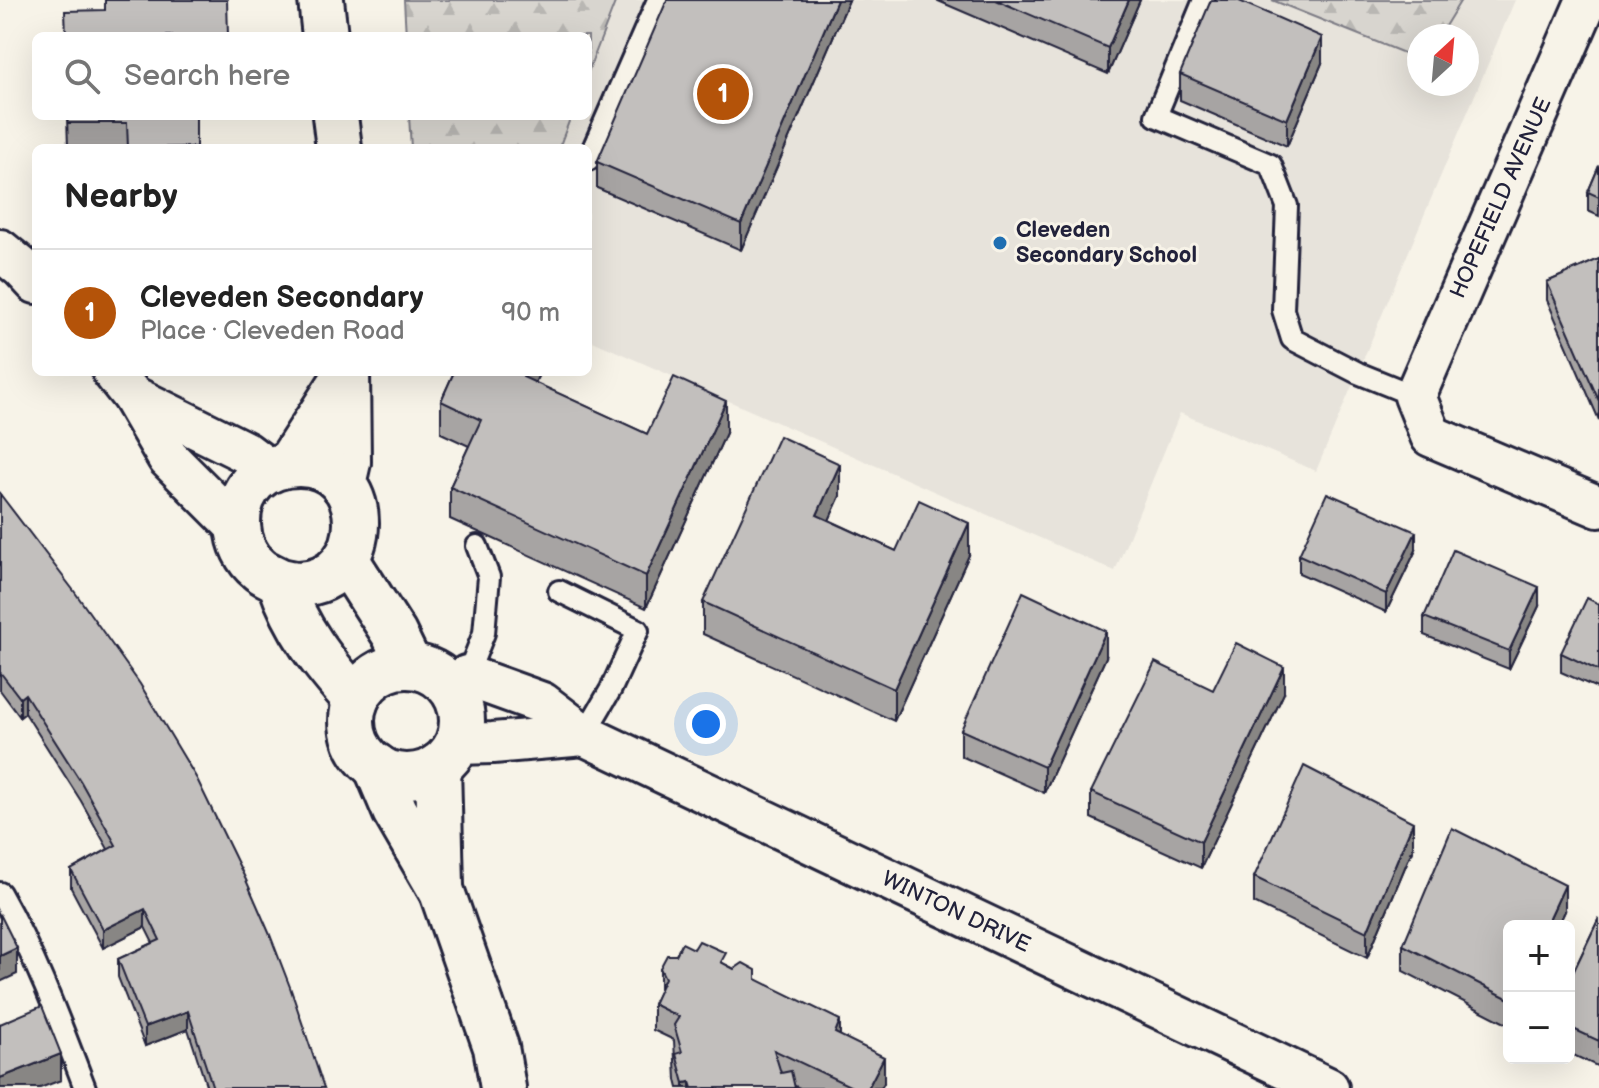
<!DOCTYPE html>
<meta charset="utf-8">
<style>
:root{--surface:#fff;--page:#f6f6f6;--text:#222;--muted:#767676;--line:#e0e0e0;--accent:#b45309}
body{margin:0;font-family:"Balsamiq Sans",sans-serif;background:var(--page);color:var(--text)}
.controls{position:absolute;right:24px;bottom:24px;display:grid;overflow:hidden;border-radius:12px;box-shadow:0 8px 32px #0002}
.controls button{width:72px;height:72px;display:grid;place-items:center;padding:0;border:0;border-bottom:2px solid var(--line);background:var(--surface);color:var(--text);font:40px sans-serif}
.compass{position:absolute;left:1407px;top:24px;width:72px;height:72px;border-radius:50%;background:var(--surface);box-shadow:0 8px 32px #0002;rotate:26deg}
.you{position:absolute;left:706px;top:724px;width:28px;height:28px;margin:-20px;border:6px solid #fff;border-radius:50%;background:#1a73e8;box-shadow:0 0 0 12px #1a73e833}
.badge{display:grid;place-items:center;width:52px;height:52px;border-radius:50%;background:var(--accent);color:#fff;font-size:26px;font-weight:700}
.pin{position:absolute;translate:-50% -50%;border:4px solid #fff;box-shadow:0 2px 8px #0006}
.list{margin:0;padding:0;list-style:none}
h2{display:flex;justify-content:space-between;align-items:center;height:104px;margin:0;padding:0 32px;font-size:34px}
h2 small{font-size:26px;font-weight:400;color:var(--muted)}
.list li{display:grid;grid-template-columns:52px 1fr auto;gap:24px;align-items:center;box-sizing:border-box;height:128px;padding:0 32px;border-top:2px solid var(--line)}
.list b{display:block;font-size:30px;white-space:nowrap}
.list p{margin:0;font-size:26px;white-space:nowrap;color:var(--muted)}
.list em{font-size:26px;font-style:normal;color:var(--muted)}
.icon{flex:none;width:44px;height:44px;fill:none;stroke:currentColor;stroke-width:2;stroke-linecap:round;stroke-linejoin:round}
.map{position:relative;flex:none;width:1599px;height:1088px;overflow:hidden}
.search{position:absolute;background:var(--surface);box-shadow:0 8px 32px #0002;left:32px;top:32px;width:560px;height:88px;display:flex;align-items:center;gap:20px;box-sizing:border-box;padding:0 28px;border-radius:12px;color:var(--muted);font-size:30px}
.panel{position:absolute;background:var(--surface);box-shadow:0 8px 32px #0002;left:32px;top:144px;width:560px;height:232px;border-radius:12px}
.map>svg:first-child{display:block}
.built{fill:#e7e3db;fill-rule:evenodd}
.forest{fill:url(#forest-firs);stroke:#7d7c85;stroke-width:2}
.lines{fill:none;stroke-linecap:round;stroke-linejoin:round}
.lane-casing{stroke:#22223b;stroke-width:26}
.street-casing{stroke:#22223b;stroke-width:46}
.secondary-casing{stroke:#22223b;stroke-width:50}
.lane{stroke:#f7f3e8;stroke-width:20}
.street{stroke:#f7f3e8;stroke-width:40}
.secondary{stroke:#f7f3e8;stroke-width:44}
.wall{fill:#a7a4a3;stroke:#22223b;stroke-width:2}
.shaded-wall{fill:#888684;stroke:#22223b;stroke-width:2}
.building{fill:#c2bfbd;stroke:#22223b;stroke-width:2}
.poi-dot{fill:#1f6fb2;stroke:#f7f3e8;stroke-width:3}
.labels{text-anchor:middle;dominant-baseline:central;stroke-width:6;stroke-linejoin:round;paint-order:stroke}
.street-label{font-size:22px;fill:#22223b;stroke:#f7f3e8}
.poi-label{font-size:22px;font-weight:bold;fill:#22223b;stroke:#f7f3e8;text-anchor:start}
</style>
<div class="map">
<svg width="1599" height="1088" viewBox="0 0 1599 1088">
<defs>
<pattern id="forest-firs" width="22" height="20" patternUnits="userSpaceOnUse" patternTransform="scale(2)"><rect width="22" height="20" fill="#d8d5cf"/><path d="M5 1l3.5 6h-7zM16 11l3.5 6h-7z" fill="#b9b7b3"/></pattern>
</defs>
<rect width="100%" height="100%" fill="#f7f3e8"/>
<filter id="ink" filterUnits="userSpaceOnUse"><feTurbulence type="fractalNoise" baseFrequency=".0125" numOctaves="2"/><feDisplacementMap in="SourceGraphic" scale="16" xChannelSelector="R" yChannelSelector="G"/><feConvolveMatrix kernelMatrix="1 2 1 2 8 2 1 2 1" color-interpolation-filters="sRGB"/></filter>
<g filter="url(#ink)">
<!-- built -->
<path class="built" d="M 404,0 L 1515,0 L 1316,471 L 1180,413 L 1115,571 L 588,339 L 588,148 L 411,148 L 409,116 L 588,116 L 588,36 L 406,36 ZM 1419,36 L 1467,36 L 1467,84 L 1419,84 Z"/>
<!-- forest -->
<g class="forest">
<path d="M 404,0 L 616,0 L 588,72 L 588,36 L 406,36 Z"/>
<path d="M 1272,0 L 1461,0 L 1439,36 L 1419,36 L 1419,59 Z"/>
<path d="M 409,116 L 571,116 L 559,148 L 411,148 Z"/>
</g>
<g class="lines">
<defs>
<g id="lane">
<path d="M 1204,0 L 1156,116 L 1271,165 L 1287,206 L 1283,310 L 1292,339 L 1358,373 L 1415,396"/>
<path d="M 588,160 L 658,0"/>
<path d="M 559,591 L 638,630 L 611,689 L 584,735"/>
<path d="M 467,676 L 484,633 L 489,577 L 477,546"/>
<path d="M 0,893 C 35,955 60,1022 85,1088"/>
</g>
<g id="street">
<path d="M 1587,0 L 1415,396 L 1431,436 L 1599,507"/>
<path d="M 0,250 L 22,268 L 36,283"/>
<path d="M 113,372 L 132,396 L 168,458 L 237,527"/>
<path d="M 132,396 L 245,452 L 269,470"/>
<path id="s1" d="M 451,687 L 467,676 L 542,703 L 584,735 L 1328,1088"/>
<path d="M 457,744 L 493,743 L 584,735"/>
</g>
<g id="secondary">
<path d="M 321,0 L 325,36"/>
<path d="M 335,116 L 339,148"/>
<path d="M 289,464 L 347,374"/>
<path d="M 343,484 L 348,462 L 347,372"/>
<path d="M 346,559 L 394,634 L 409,665"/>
<path d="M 280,581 C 286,582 293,584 299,584 C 375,581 375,464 299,464 C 283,464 266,469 254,481 C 231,505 233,548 259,569 C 264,574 274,577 280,581 C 296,629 323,663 356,700"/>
<circle cx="407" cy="721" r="55"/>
<path d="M 376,766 L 395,811 L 442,892 L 496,1047 L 503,1088"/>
<path d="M 438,766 L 441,886"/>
</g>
</defs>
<!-- lane casing -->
<use href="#lane" class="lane-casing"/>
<!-- street casing -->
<use href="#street" class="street-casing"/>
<!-- secondary casing -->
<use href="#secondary" class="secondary-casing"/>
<!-- lane -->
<use href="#lane" class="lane"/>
<!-- street -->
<use href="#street" class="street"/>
<!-- secondary -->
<use href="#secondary" class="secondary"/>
</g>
<!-- wall -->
<g class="wall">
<path d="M 849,0 L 741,250 L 597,188 L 597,162 Z"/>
<path d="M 936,0 L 1140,0 L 1108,74 Z"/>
<path d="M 1322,63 L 1287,146 L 1180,100 L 1180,74 Z"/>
<path d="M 67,116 L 196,116 L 196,148 L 68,148 Z"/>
<path d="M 1599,166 L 1599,216 L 1588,211 L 1588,192 Z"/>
<path d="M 1599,259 L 1599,420 L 1547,300 L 1547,282 Z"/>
<path d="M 454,372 L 540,372 L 535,383 L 647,434 L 726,433 L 646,608 L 450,519 L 450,487 L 469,446 L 441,433 L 441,401 Z"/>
<path d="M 0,494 L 324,1088 L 207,1088 L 188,1029 L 145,1046 L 118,977 L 118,959 L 153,943 L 145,927 L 103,948 L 71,888 L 71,870 L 108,849 L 81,801 L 25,713 L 20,717 L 0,690 Z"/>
<path d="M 840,496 L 829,520 L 896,551 L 969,555 L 894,721 L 703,634 L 703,602 Z"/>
<path d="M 1416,550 L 1386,612 L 1299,573 L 1299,555 Z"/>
<path d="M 1599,604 L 1599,689 L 1561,672 L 1561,653 Z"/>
<path d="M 1539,606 L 1509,669 L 1424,635 L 1424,617 Z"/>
<path d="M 1106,657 L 1044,793 L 961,756 L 961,730 Z"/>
<path d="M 1213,690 L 1284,693 L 1201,868 L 1091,818 L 1091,792 Z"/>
<path d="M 1413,848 L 1367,958 L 1254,903 L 1254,877 Z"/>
<path d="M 1565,911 L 1558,926 L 1509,926 L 1509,1025 L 1403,971 L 1403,945 Z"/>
<path d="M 1599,918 L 1599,1067 L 1569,1053 L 1569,981 Z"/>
<path d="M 726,965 L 756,979 L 840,1036 L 884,1083 L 881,1088 L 800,1088 L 795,1086 L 795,1088 L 678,1088 L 676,1080 L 674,1040 L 653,1030 L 653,1004 L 660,990 L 660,968 Z"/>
</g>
<!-- shaded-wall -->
<g class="shaded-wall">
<path d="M 837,0 L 849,0 L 741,250 L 741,224 Z"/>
<path d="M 1129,0 L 1140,0 L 1108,74 L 1108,48 Z"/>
<path d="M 1322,37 L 1322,63 L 1287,146 L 1287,120 Z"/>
<path d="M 525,372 L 540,372 L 523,409 L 523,377 Z"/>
<path d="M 726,401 L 726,433 L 646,608 L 646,576 Z"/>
<path d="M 840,464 L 840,496 L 817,547 L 817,515 Z"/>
<path d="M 969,523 L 969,555 L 894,721 L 894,689 Z"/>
<path d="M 1416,532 L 1416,550 L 1386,612 L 1386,594 Z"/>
<path d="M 1539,587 L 1539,606 L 1509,669 L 1509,651 Z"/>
<path d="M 1106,631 L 1106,657 L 1044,793 L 1044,767 Z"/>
<path d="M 1284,667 L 1284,693 L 1201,868 L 1201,842 Z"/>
<path d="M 25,694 L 25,713 L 20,717 L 20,698 Z"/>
<path d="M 1413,822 L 1413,848 L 1367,958 L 1367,932 Z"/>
<path d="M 1565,885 L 1565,911 L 1558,926 L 1546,926 Z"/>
<path d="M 145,909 L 145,927 L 103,948 L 103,930 Z"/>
<path d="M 17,948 L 17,974 L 0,982 L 0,956 Z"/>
<path d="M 188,1011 L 188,1029 L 145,1046 L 145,1027 Z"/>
<path d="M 840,1020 L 840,1046 L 835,1033 Z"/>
<path d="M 61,1054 L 61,1080 L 40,1088 L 0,1088 L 0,1078 Z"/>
<path d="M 884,1057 L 884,1083 L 881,1088 L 868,1088 Z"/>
<path d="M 690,1082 L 690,1088 L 684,1088 L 684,1083 Z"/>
</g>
<!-- building -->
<g class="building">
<path d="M 105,0 L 227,0 L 228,36 L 66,36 L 65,11 L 105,10 Z"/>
<path d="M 667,0 L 837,0 L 741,224 L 597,162 Z"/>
<path d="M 996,0 L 1129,0 L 1108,48 Z"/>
<path d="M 1211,0 L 1237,0 L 1322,37 L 1287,120 L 1180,74 Z"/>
<path d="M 67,116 L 196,116 L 196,147 L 128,148 L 127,123 L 68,123 Z"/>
<path d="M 1599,166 L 1599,197 L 1588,192 Z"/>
<path d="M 1599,259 L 1599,401 L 1547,282 Z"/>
<path d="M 454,372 L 525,372 L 523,377 L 647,434 L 674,377 L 726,401 L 646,576 L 450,487 L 481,420 L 441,401 Z"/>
<path d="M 779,436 L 840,464 L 817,515 L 896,551 L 919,500 L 969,523 L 894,689 L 703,602 Z"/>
<path d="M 1327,493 L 1416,532 L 1386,594 L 1299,555 Z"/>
<path d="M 0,494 L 74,591 L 140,684 L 197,779 L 246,880 L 270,935 L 290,987 L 324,1088 L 213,1088 L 188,1011 L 145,1027 L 118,959 L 160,940 L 145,909 L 103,930 L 71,870 L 116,845 L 81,782 L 25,694 L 20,698 L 0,672 Z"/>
<path d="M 1453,550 L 1539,587 L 1509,651 L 1424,617 Z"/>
<path d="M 1023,592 L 1106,631 L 1044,767 L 961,730 Z"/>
<path d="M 1587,598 L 1599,604 L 1599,671 L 1561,653 Z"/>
<path d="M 1236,643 L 1284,667 L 1201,842 L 1091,792 L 1155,662 L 1213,690 Z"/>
<path d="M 1304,766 L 1413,822 L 1367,932 L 1254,877 Z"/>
<path d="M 1452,828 L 1565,885 L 1546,926 L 1509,926 L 1509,999 L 1403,945 Z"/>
<path d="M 0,914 L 17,948 L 0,956 Z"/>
<path d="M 1599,918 L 1599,1041 L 1569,1027 L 1569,981 Z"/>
<path d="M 699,941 L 726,953 L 721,962 L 734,969 L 743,963 L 756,970 L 756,979 L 840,1020 L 835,1033 L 884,1057 L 868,1088 L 854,1088 L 774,1050 L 781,1073 L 791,1071 L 795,1088 L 692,1088 L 690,1082 L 684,1083 L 676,1054 L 682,1052 L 674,1025 L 679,1017 L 653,1004 L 665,978 L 660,968 L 667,955 L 676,955 L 682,943 L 694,949 Z"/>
<path d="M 42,1006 L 61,1054 L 0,1078 L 0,1024 Z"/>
</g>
</g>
<!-- markers -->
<circle class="poi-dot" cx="1000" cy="243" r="8"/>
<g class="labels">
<!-- street labels -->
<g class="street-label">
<text transform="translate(1501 198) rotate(-66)">HOPEFIELD AVENUE</text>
<text stroke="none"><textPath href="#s1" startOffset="564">WINTON DRIVE</textPath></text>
</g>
<!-- poi labels -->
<g class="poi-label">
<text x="1016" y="230">Cleveden<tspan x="1016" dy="25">Secondary School</tspan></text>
</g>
</g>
</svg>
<div class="controls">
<button>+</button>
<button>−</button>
</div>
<svg class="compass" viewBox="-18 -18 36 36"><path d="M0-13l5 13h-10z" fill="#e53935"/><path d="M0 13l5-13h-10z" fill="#767676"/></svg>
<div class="you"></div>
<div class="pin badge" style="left:723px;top:94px">1</div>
<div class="search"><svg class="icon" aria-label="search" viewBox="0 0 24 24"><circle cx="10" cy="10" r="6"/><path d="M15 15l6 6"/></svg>Search here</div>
<section class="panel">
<h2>Nearby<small></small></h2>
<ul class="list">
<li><span class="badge">1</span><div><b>Cleveden Secondary</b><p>Place · Cleveden Road</p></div><em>90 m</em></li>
</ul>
</section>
</div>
